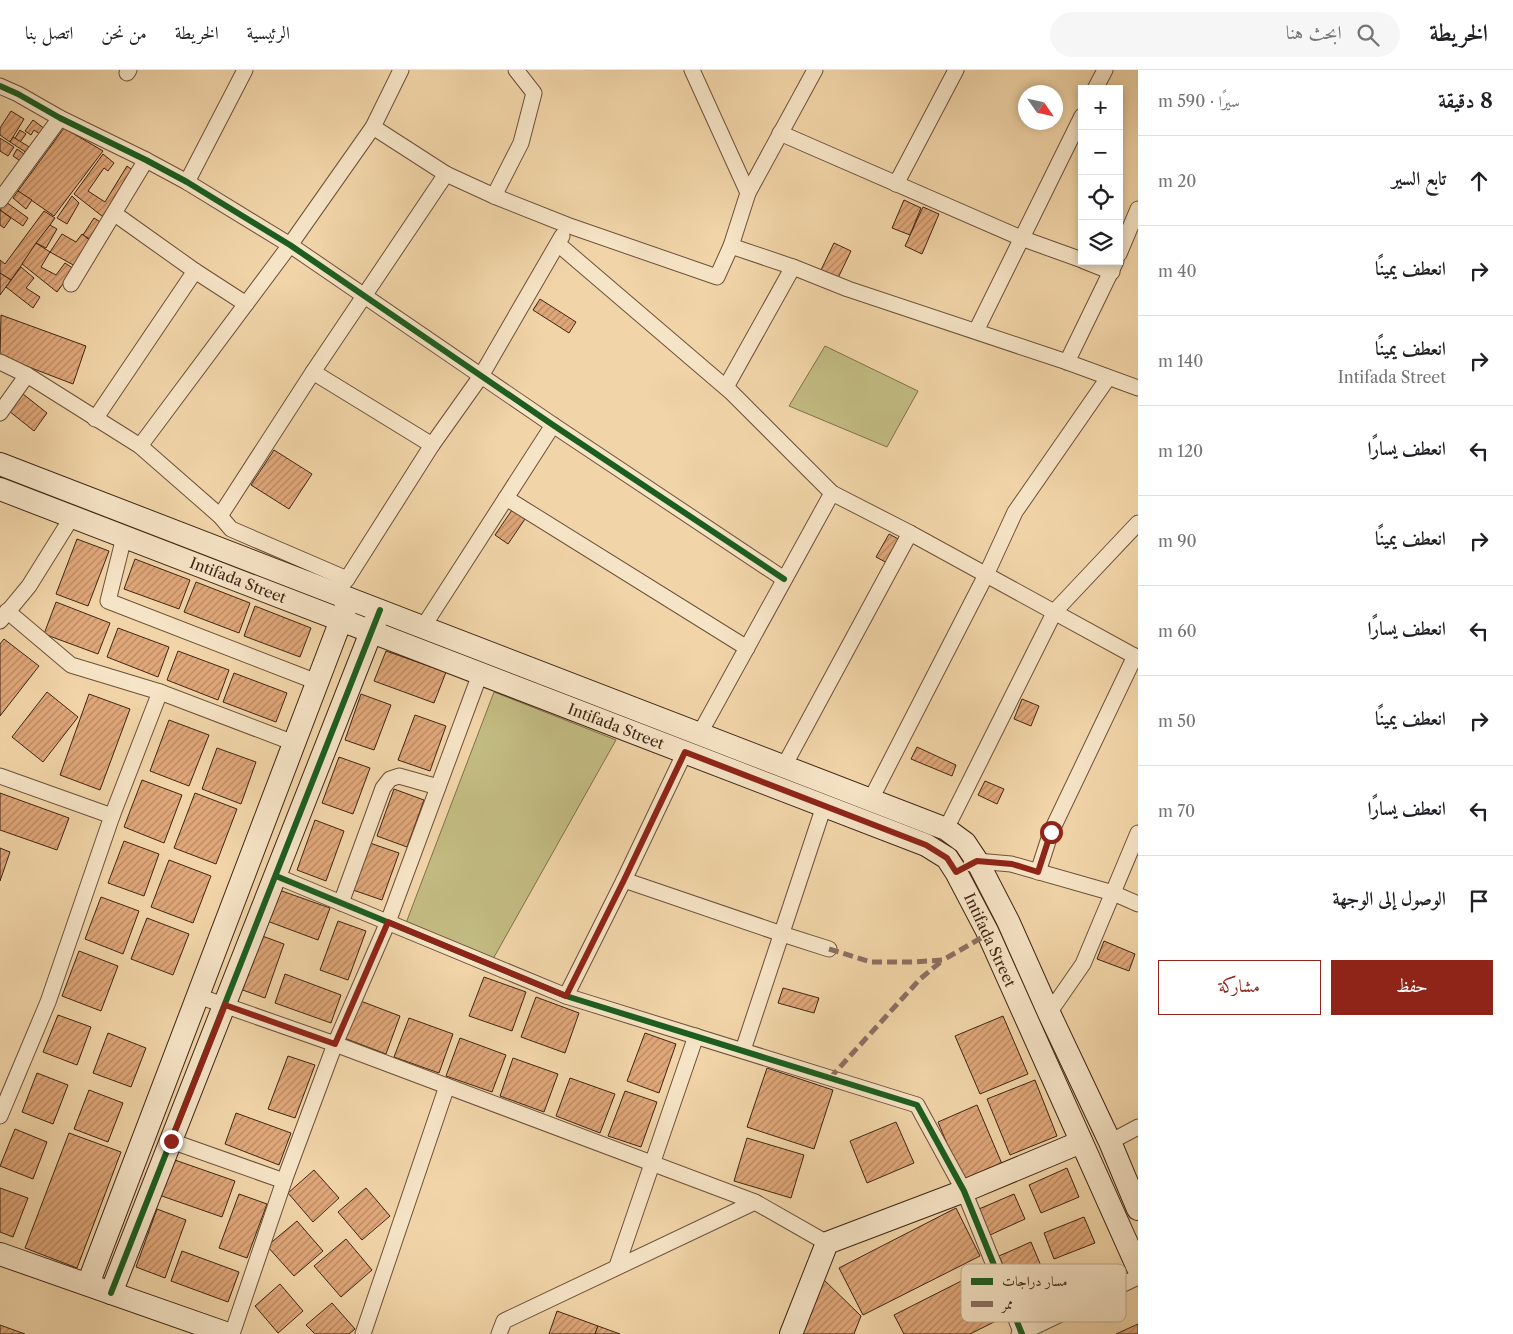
<!DOCTYPE html>
<html lang="ar">
<meta charset="utf-8">
<style>
:root{--surface:#fff;--page:#f6f6f6;--text:#202124;--muted:#757577;--line:#e0e0e0;--accent:#8f2418}
body{margin:0;font-family:"Libre Caslon Text",Amiri,serif;background:var(--page);color:var(--text);direction:rtl}
.controls{position:absolute;right:15px;top:15px;display:grid;overflow:hidden;border-radius:0px;box-shadow:0 2px 8px #0003}
.controls button{width:45px;height:45px;display:grid;place-items:center;padding:0;border:0;border-bottom:1px solid var(--line);background:var(--surface);color:var(--text);font:25px sans-serif}
.compass{position:absolute;left:1018px;top:15px;width:45px;height:45px;border-radius:50%;background:var(--surface);box-shadow:0 2px 8px #0003;rotate:124deg}
.stop{position:absolute;width:15px;height:15px;margin:-11px;border:4px solid #8f2418;border-radius:50%;background:#fff}
.stop.end{background:#8f2418;border-color:#fff;box-shadow:0 1px 5px #0008}
.list{margin:0;padding:0;list-style:none}
h2{display:flex;justify-content:space-between;align-items:center;height:65px;margin:0;padding:0 20px;font-size:21px}
h2 small{font-size:16px;font-weight:400;color:var(--muted)}
.list li{display:grid;grid-template-columns:32px 1fr auto;gap:15px;align-items:center;box-sizing:border-box;height:90px;padding:0 20px;border-top:1px solid var(--line)}
.list b{display:block;font-size:19px;white-space:nowrap}
.list p{margin:0;font-size:16px;white-space:nowrap;color:var(--muted)}
.list em{font-size:16px;font-style:normal;color:var(--muted)}
.actions{display:flex;gap:10px;padding:15px 20px}
.actions a{flex:1;padding:11px 0;border:1px solid var(--accent);border-radius:0px;text-align:center;font-size:18px;color:var(--accent)}
.actions .main{background:var(--accent);color:#fff}
.icon{flex:none;width:28px;height:28px;fill:none;stroke:currentColor;stroke-width:2;stroke-linecap:round;stroke-linejoin:round}
.map{position:relative;flex:none;width:1138px;height:1264px;overflow:hidden;direction:ltr}
header{display:flex;align-items:center;gap:30px;box-sizing:border-box;height:70px;padding:0 25px;background:var(--surface);border-bottom:1px solid var(--line)}
header strong{font-size:24px}
nav{display:flex;gap:28px;margin-inline-start:auto;font-size:18px}
.search{width:350px;height:45px;background:var(--page);display:flex;align-items:center;gap:12px;box-sizing:border-box;padding:0 18px;border-radius:28px;color:var(--muted);font-size:19px}
main{display:flex}
aside{flex:1;background:var(--surface)}
.map>svg:first-child{display:block}
.green{fill:#c2bb82;stroke:#80704c}
.building{fill:url(#building-hatch);stroke:#3f2515}
.lines{fill:none;stroke-linecap:round;stroke-linejoin:round}
.street-casing{stroke:#6c513a;stroke-width:17}
.secondary-casing{stroke:#3f2515;stroke-width:24}
.street{stroke:#f6e4c6;stroke-width:15}
.secondary{stroke:#f6e4c6;stroke-width:22}
.quiet{stroke:#8d6e63;stroke-width:5;stroke-dasharray:10 5;stroke-linecap:butt}
.cycleway-casing{stroke:#f6e4c6;stroke-width:9}
.cycleway{stroke:#1b5e20;stroke-width:6}
.route{stroke:#8f2418;stroke-width:6}
.labels{text-anchor:middle;dominant-baseline:central;stroke-width:4;stroke-linejoin:round;paint-order:stroke}
.street-label{font-size:15px;fill:#3f2515;stroke:#f6e4c6}
.key{fill:#f6e4c6;stroke:#bfab91;stroke-width:1}
.key-label{font-size:14px;fill:#3f2515}
</style>
<header>
<strong>الخريطة</strong>
<div class="search"><svg class="icon" aria-label="search" viewBox="0 0 24 24"><circle cx="10" cy="10" r="6"/><path d="M15 15l6 6"/></svg>ابحث هنا</div>
<nav><a>الرئيسية</a><a>الخريطة</a><a>من نحن</a><a>اتصل بنا</a></nav>
</header>
<main>
<aside>
<h2>8 دقيقة<small>سيرًا · 590 m</small></h2>
<ul class="list">
<li><svg class="icon" aria-label="ahead" viewBox="0 0 24 24"><path d="M12 20V5M6 11l6-6 6 6"/></svg><div><b>تابع السير</b></div><em>20 m</em></li>
<li><svg class="icon" aria-label="right" viewBox="0 0 24 24"><path d="M7 20v-9h11M14 6l5 5-5 5"/></svg><div><b>انعطف يمينًا</b></div><em>40 m</em></li>
<li><svg class="icon" aria-label="right" viewBox="0 0 24 24"><path d="M7 20v-9h11M14 6l5 5-5 5"/></svg><div><b>انعطف يمينًا</b><p>Intifada Street</p></div><em>140 m</em></li>
<li><svg class="icon" aria-label="left" viewBox="0 0 24 24"><path d="M17 20v-9H6M10 6l-5 5 5 5"/></svg><div><b>انعطف يسارًا</b></div><em>120 m</em></li>
<li><svg class="icon" aria-label="right" viewBox="0 0 24 24"><path d="M7 20v-9h11M14 6l5 5-5 5"/></svg><div><b>انعطف يمينًا</b></div><em>90 m</em></li>
<li><svg class="icon" aria-label="left" viewBox="0 0 24 24"><path d="M17 20v-9H6M10 6l-5 5 5 5"/></svg><div><b>انعطف يسارًا</b></div><em>60 m</em></li>
<li><svg class="icon" aria-label="right" viewBox="0 0 24 24"><path d="M7 20v-9h11M14 6l5 5-5 5"/></svg><div><b>انعطف يمينًا</b></div><em>50 m</em></li>
<li><svg class="icon" aria-label="left" viewBox="0 0 24 24"><path d="M17 20v-9H6M10 6l-5 5 5 5"/></svg><div><b>انعطف يسارًا</b></div><em>70 m</em></li>
<li><svg class="icon" aria-label="arrive" viewBox="0 0 24 24"><path d="M6 21V4h12l-3 4 3 4H6"/></svg><div><b>الوصول إلى الوجهة</b></div></li>
</ul>
<div class="actions"><a class="main">حفظ</a><a>مشاركة</a></div>
</aside>
<div class="map">
<svg width="1138" height="1264" viewBox="0 0 1138 1264">
<defs>
<pattern id="building-hatch" width="6" height="6" patternUnits="userSpaceOnUse" patternTransform="scale(1.25)"><rect width="6" height="6" fill="#e0a779"/><path d="M-1 1l2-2M0 6l6-6M5 7l2-2" fill="none" stroke="#b78862"/></pattern>
</defs>
<rect width="100%" height="100%" fill="#f1d5a8"/>
<filter id="stains"><feTurbulence type="fractalNoise" baseFrequency=".004" numOctaves="4"/><feColorMatrix values="0 0 0 0 .2 0 0 0 0 .09 0 0 0 0 .02 0 0 0 .5 -.17"/></filter>
<radialGradient id="worn" r=".72"><stop offset=".6" stop-color="#630" stop-opacity="0"/><stop offset="1" stop-color="#630" stop-opacity=".3"/></radialGradient>
<!-- green -->
<g class="green">
<path d="M 825,276 L 918,321 L 887,377 L 789,336 Z"/>
<path d="M 494,622 L 616,670 L 493,889 L 406,853 Z"/>
</g>
<!-- building -->
<g class="building">
<path d="M 11,41 L 24,49 L 10,72 L 0,65 L 0,58 Z"/>
<path d="M 33,50 L 45,59 L 41,65 L 34,60 L 31,65 L 25,61 Z"/>
<path d="M 64,58 L 103,81 L 54,146 L 18,121 Z"/>
<path d="M 20,60 L 26,64 L 20,72 L 15,68 Z"/>
<path d="M 13,67 L 31,78 L 27,83 L 10,72 Z"/>
<path d="M 0,68 L 14,77 L 8,86 L 0,81 Z"/>
<path d="M 17,79 L 27,86 L 23,93 L 13,86 Z"/>
<path d="M 103,84 L 114,93 L 108,101 L 104,98 L 88,121 L 105,132 L 127,96 L 135,102 L 107,150 L 74,124 Z"/>
<path d="M 18,121 L 32,130 L 26,139 L 13,128 Z"/>
<path d="M 72,126 L 79,133 L 67,154 L 57,148 Z"/>
<path d="M 904,130 L 921,138 L 910,165 L 892,158 Z"/>
<path d="M 6,132 L 28,148 L 23,156 L 0,140 Z"/>
<path d="M 923,137 L 939,144 L 922,184 L 905,176 Z"/>
<path d="M 0,140 L 11,148 L 4,158 L 0,155 Z"/>
<path d="M 44,141 L 55,148 L 11,210 L 0,203 L 0,190 L 5,194 Z"/>
<path d="M 94,148 L 105,155 L 93,171 L 83,165 Z"/>
<path d="M 50,155 L 57,159 L 46,178 L 36,173 Z"/>
<path d="M 62,164 L 76,172 L 82,164 L 92,172 L 75,196 L 50,182 Z"/>
<path d="M 36,173 L 50,182 L 41,197 L 56,205 L 65,193 L 74,199 L 57,222 L 22,194 Z"/>
<path d="M 834,173 L 851,181 L 838,208 L 821,200 Z"/>
<path d="M 21,197 L 34,208 L 26,218 L 40,227 L 33,238 L 6,217 Z"/>
<path d="M 0,203 L 11,210 L 0,225 Z"/>
<path d="M 540,229 L 576,252 L 569,263 L 533,240 Z"/>
<path d="M 1,245 L 86,276 L 73,314 L 0,286 Z"/>
<path d="M 23,324 L 47,343 L 34,361 L 9,341 Z"/>
<path d="M 274,380 L 312,404 L 289,439 L 251,415 Z"/>
<path d="M 512,440 L 525,449 L 508,474 L 495,465 Z"/>
<path d="M 889,464 L 904,472 L 891,495 L 876,487 Z"/>
<path d="M 77,469 L 109,481 L 88,536 L 56,524 Z"/>
<path d="M 135,489 L 190,510 L 179,539 L 124,519 Z"/>
<path d="M 196,512 L 250,533 L 239,563 L 184,542 Z"/>
<path d="M 56,532 L 110,553 L 98,584 L 44,564 Z"/>
<path d="M 255,536 L 311,558 L 300,587 L 244,566 Z"/>
<path d="M 118,558 L 169,577 L 158,607 L 107,587 Z"/>
<path d="M 4,569 L 39,596 L 0,646 L 0,574 Z"/>
<path d="M 178,581 L 229,600 L 218,630 L 167,610 Z"/>
<path d="M 386,581 L 446,602 L 434,633 L 374,611 Z"/>
<path d="M 234,603 L 287,623 L 276,652 L 223,632 Z"/>
<path d="M 47,622 L 78,647 L 43,692 L 12,667 Z"/>
<path d="M 89,624 L 130,639 L 100,720 L 60,705 Z"/>
<path d="M 361,624 L 391,635 L 374,680 L 345,670 Z"/>
<path d="M 1022,629 L 1039,636 L 1031,656 L 1014,649 Z"/>
<path d="M 415,645 L 446,656 L 430,701 L 398,690 Z"/>
<path d="M 169,650 L 209,665 L 189,716 L 150,701 Z"/>
<path d="M 917,677 L 956,695 L 952,706 L 911,689 Z"/>
<path d="M 217,678 L 256,692 L 241,734 L 202,719 Z"/>
<path d="M 339,687 L 370,698 L 353,744 L 322,733 Z"/>
<path d="M 142,710 L 182,725 L 164,773 L 124,757 Z"/>
<path d="M 985,711 L 1004,719 L 997,734 L 978,725 Z"/>
<path d="M 394,719 L 424,730 L 407,777 L 377,766 Z"/>
<path d="M 0,723 L 69,748 L 57,780 L 0,760 Z"/>
<path d="M 195,723 L 237,739 L 216,794 L 174,778 Z"/>
<path d="M 315,750 L 344,761 L 326,811 L 297,800 Z"/>
<path d="M 124,771 L 159,784 L 144,826 L 108,813 Z"/>
<path d="M 367,772 L 399,783 L 382,830 L 350,819 Z"/>
<path d="M 0,778 L 10,782 L 0,811 Z"/>
<path d="M 169,790 L 211,806 L 193,853 L 151,837 Z"/>
<path d="M 279,820 L 330,838 L 318,870 L 267,851 Z"/>
<path d="M 101,827 L 139,841 L 123,884 L 85,869 Z"/>
<path d="M 147,848 L 189,864 L 173,905 L 131,889 Z"/>
<path d="M 338,851 L 366,861 L 348,910 L 320,900 Z"/>
<path d="M 257,864 L 284,874 L 265,928 L 237,918 Z"/>
<path d="M 1104,871 L 1135,884 L 1129,901 L 1097,889 Z"/>
<path d="M 79,881 L 118,896 L 101,941 L 62,926 Z"/>
<path d="M 285,904 L 341,925 L 331,953 L 275,933 Z"/>
<path d="M 484,907 L 526,922 L 512,961 L 469,946 Z"/>
<path d="M 783,918 L 819,928 L 814,943 L 778,933 Z"/>
<path d="M 536,927 L 579,943 L 565,983 L 521,967 Z"/>
<path d="M 358,930 L 400,946 L 386,984 L 344,968 Z"/>
<path d="M 58,945 L 91,957 L 77,995 L 43,982 Z"/>
<path d="M 1003,946 L 1028,1004 L 980,1024 L 955,966 Z"/>
<path d="M 409,948 L 453,964 L 439,1003 L 394,987 Z"/>
<path d="M 108,963 L 146,978 L 131,1017 L 93,1003 Z"/>
<path d="M 645,963 L 676,974 L 659,1023 L 627,1011 Z"/>
<path d="M 460,968 L 506,985 L 492,1022 L 446,1006 Z"/>
<path d="M 288,986 L 315,995 L 295,1048 L 268,1039 Z"/>
<path d="M 513,988 L 558,1004 L 544,1042 L 500,1026 Z"/>
<path d="M 767,998 L 833,1020 L 814,1079 L 747,1057 Z"/>
<path d="M 37,1003 L 68,1015 L 53,1054 L 22,1042 Z"/>
<path d="M 570,1008 L 615,1024 L 600,1063 L 556,1046 Z"/>
<path d="M 1035,1010 L 1057,1066 L 1010,1085 L 987,1029 Z"/>
<path d="M 89,1020 L 123,1033 L 108,1072 L 74,1059 Z"/>
<path d="M 625,1021 L 657,1032 L 641,1077 L 608,1066 Z"/>
<path d="M 977,1035 L 1002,1094 L 962,1110 L 938,1052 Z"/>
<path d="M 236,1043 L 291,1063 L 279,1095 L 225,1074 Z"/>
<path d="M 896,1052 L 914,1093 L 867,1113 L 850,1071 Z"/>
<path d="M 15,1059 L 47,1072 L 33,1109 L 0,1096 Z"/>
<path d="M 69,1063 L 121,1082 L 77,1198 L 25,1178 Z"/>
<path d="M 747,1068 L 804,1085 L 791,1128 L 734,1111 Z"/>
<path d="M 172,1089 L 235,1111 L 222,1147 L 159,1125 Z"/>
<path d="M 1067,1098 L 1079,1127 L 1041,1143 L 1029,1115 Z"/>
<path d="M 314,1100 L 339,1128 L 313,1152 L 288,1123 Z"/>
<path d="M 0,1118 L 28,1128 L 13,1167 L 0,1162 Z"/>
<path d="M 366,1118 L 390,1146 L 362,1170 L 338,1142 Z"/>
<path d="M 239,1124 L 267,1134 L 247,1188 L 219,1178 Z"/>
<path d="M 1014,1124 L 1025,1149 L 990,1165 L 979,1139 Z"/>
<path d="M 956,1138 L 980,1186 L 863,1245 L 839,1198 Z"/>
<path d="M 157,1139 L 186,1150 L 165,1208 L 136,1197 Z"/>
<path d="M 1084,1147 L 1095,1173 L 1054,1189 L 1044,1163 Z"/>
<path d="M 297,1151 L 323,1181 L 294,1206 L 267,1176 Z"/>
<path d="M 346,1169 L 372,1200 L 341,1227 L 314,1196 Z"/>
<path d="M 1031,1172 L 1041,1196 L 1010,1210 L 999,1186 Z"/>
<path d="M 182,1181 L 239,1202 L 228,1232 L 171,1211 Z"/>
<path d="M 983,1200 L 1006,1246 L 970,1264 L 904,1264 L 894,1245 Z"/>
<path d="M 820,1206 L 861,1246 L 854,1264 L 798,1264 Z"/>
<path d="M 280,1214 L 303,1241 L 278,1263 L 255,1236 Z"/>
<path d="M 332,1233 L 355,1259 L 349,1264 L 315,1264 L 306,1255 Z"/>
<path d="M 557,1241 L 598,1256 L 595,1264 L 549,1264 Z"/>
<path d="M 1138,1254 L 1138,1264 L 1116,1264 Z"/>
<path d="M 0,1255 L 25,1264 L 0,1264 Z"/>
<path d="M 598,1256 L 620,1264 L 595,1264 Z"/>
</g>
<g class="lines">
<defs>
<g id="street">
<path d="M 692,0 L 748,123"/>
<path d="M 127,3 L 129,0"/>
<path d="M 0,16 L 18,24 L 60,48 L 146,90 L 187,112 L 290,175 L 553,355 L 784,509"/>
<path d="M 1095,19 L 1105,0"/>
<path d="M 373,57 L 446,104 L 494,126 L 567,155 L 717,207 L 731,176 L 748,123 L 815,0"/>
<path d="M 780,63 L 1021,168 L 1082,190"/>
<path d="M 187,112 L 245,0"/>
<path d="M 896,114 L 956,0"/>
<path d="M 494,126 L 521,73 L 534,23 L 516,0"/>
<path d="M 0,130 L 60,48"/>
<path d="M 115,144 L 195,201 L 246,234"/>
<path d="M 558,174 L 731,322 L 832,423 L 910,463 L 1138,588"/>
<path d="M 731,176 L 793,197 L 848,219 L 1067,292 L 1138,318"/>
<path d="M 1119,184 L 1138,139"/>
<path d="M 1084,191 L 1112,202"/>
<path d="M 71,214 L 146,90"/>
<path d="M 976,261 L 1082,46"/>
<path d="M 0,292 L 27,305 L 140,376 L 220,446 L 313,302 L 446,104"/>
<path d="M 1067,292 L 1116,191"/>
<path d="M 313,302 L 432,375"/>
<path d="M 726,317 L 793,197"/>
<path d="M 0,343 L 27,305"/>
<path d="M 95,349 L 195,201"/>
<path d="M 140,376 L 290,175 L 373,57 L 401,0"/>
<path d="M 506,428 L 747,578"/>
<path d="M 220,446 L 231,459 L 347,509"/>
<path d="M 124,467 L 108,531 L 317,612"/>
<path d="M 335,523 L 347,509 L 432,375 L 481,306 L 562,166"/>
<path d="M 7,541 L 71,595 L 160,622"/>
<path d="M 0,551 L 29,516 L 72,447"/>
<path d="M 423,557 L 553,355"/>
<path d="M 700,663 L 832,423"/>
<path d="M 784,696 L 910,463"/>
<path d="M 0,706 L 112,746"/>
<path d="M 871,729 L 986,505 L 1015,442 L 1108,308"/>
<path d="M 946,759 L 1055,541 L 1138,453"/>
<path d="M 971,794 L 977,791 L 1011,794 L 1113,823 L 1138,834"/>
<path d="M 1038,802 L 1051,762 L 1135,586"/>
<path d="M 276,806 L 566,926 L 917,1035 L 964,1121 L 1022,1264"/>
<path d="M 624,810 L 782,864 L 829,879"/>
<path d="M 341,833 L 383,718 L 390,709 L 399,706 L 438,717"/>
<path d="M 198,926 L 335,974 L 755,1132 L 827,1173"/>
<path d="M 566,926 L 624,810 L 685,682"/>
<path d="M 1049,943 L 1083,894 L 1138,763"/>
<path d="M 743,980 L 824,736"/>
<path d="M 0,1046 L 48,932 L 112,746 L 160,622 L 294,673"/>
<path d="M 171,1071 L 284,1111"/>
<path d="M 1110,1072 L 1138,1057"/>
<path d="M 617,1196 L 696,966"/>
<path d="M 232,1264 L 284,1111 L 335,974 L 388,852 L 480,604"/>
<path d="M 363,1264 L 447,1016"/>
<path d="M 499,1264 L 504,1251 L 755,1132"/>
<path d="M 1019,1264 L 1138,1207"/>
</g>
<g id="secondary">
<path d="M 0,394 L 946,759 L 965,773 L 977,791 L 1008,851 L 1049,943 L 1110,1072 L 1138,1139"/>
<path d="M 0,419 L 926,775 L 947,788 L 956,802 L 987,861 L 1138,1198"/>
<path d="M 0,1184 L 228,1264"/>
<path d="M 88,1214 L 346,537"/>
<path d="M 111,1223 L 377,547"/>
<path d="M 791,1264 L 827,1173 L 964,1121 L 1081,1072"/>
</g>
</defs>
<!-- street casing -->
<use href="#street" class="street-casing"/>
<!-- secondary casing -->
<use href="#secondary" class="secondary-casing"/>
<!-- street -->
<use href="#street" class="street"/>
<!-- secondary -->
<use href="#secondary" class="secondary"/>
<!-- quiet -->
<g class="quiet">
<path d="M 829,879 L 871,892 L 913,892 L 943,890 L 988,864"/>
<path d="M 830,1008 L 920,909 L 943,890"/>
</g>
<defs>
<g id="cycleway">
<path d="M 0,16 L 18,24 L 60,48 L 146,90 L 187,112 L 290,175 L 553,355 L 784,509"/>
<path d="M 276,806 L 566,926 L 917,1035 L 964,1121 L 1022,1264"/>
<path d="M 111,1223 L 380,540"/>
</g>
</defs>
<!-- cycleway casing -->
<use href="#cycleway" class="cycleway-casing"/>
<!-- cycleway -->
<use href="#cycleway" class="cycleway"/>
</g>
<g class="lines">
<!-- route -->
<path class="route" d="M 171,1071 L 225,935 L 335,974 L 388,852 L 566,926 L 624,810 L 685,682 L 926,775 L 947,788 L 956,802 L 977,791 L 1012,794 L 1038,802 L 1051,762"/>
</g>
<g class="labels">
<!-- street labels -->
<g class="street-label">
<text transform="translate(238 510) rotate(21)">Intifada Street</text>
<text transform="translate(616 656) rotate(21)">Intifada Street</text>
<text transform="translate(990 870) rotate(65)">Intifada Street</text>
</g>
</g>
<!-- legend -->
<rect x="961" y="1194" width="165" height="58" rx="8" class="key"/>
<rect x="971" y="1208" width="22" height="7" fill="#1b5e20"/>
<rect x="971" y="1231" width="22" height="6" fill="#8d6e63"/>
<g class="key-label">
<text x="1002" y="1216">مسار دراجات</text>
<text x="1002" y="1239">ممر</text>
</g>
<rect width="100%" height="100%" filter="url(#stains)"/>
<rect width="100%" height="100%" fill="url(#worn)"/>
</svg>
<div class="controls">
<button>+</button>
<button>−</button>
<button><svg class="icon" aria-label="locate" viewBox="0 0 24 24"><circle cx="12" cy="12" r="6"/><path d="M12 2v4M12 18v4M2 12h4M18 12h4"/></svg></button>
<button><svg class="icon" aria-label="layers" viewBox="0 0 24 24"><path d="M12 4l9 5-9 5-9-5zM3 14l9 5 9-5"/></svg></button>
</div>
<svg class="compass" viewBox="-18 -18 36 36"><path d="M0-13l5 13h-10z" fill="#e53935"/><path d="M0 13l5-13h-10z" fill="#757577"/></svg>
<div class="stop" style="left:1051px;top:762px"></div>
<div class="stop end" style="left:171px;top:1071px"></div>
</div>
</main>
